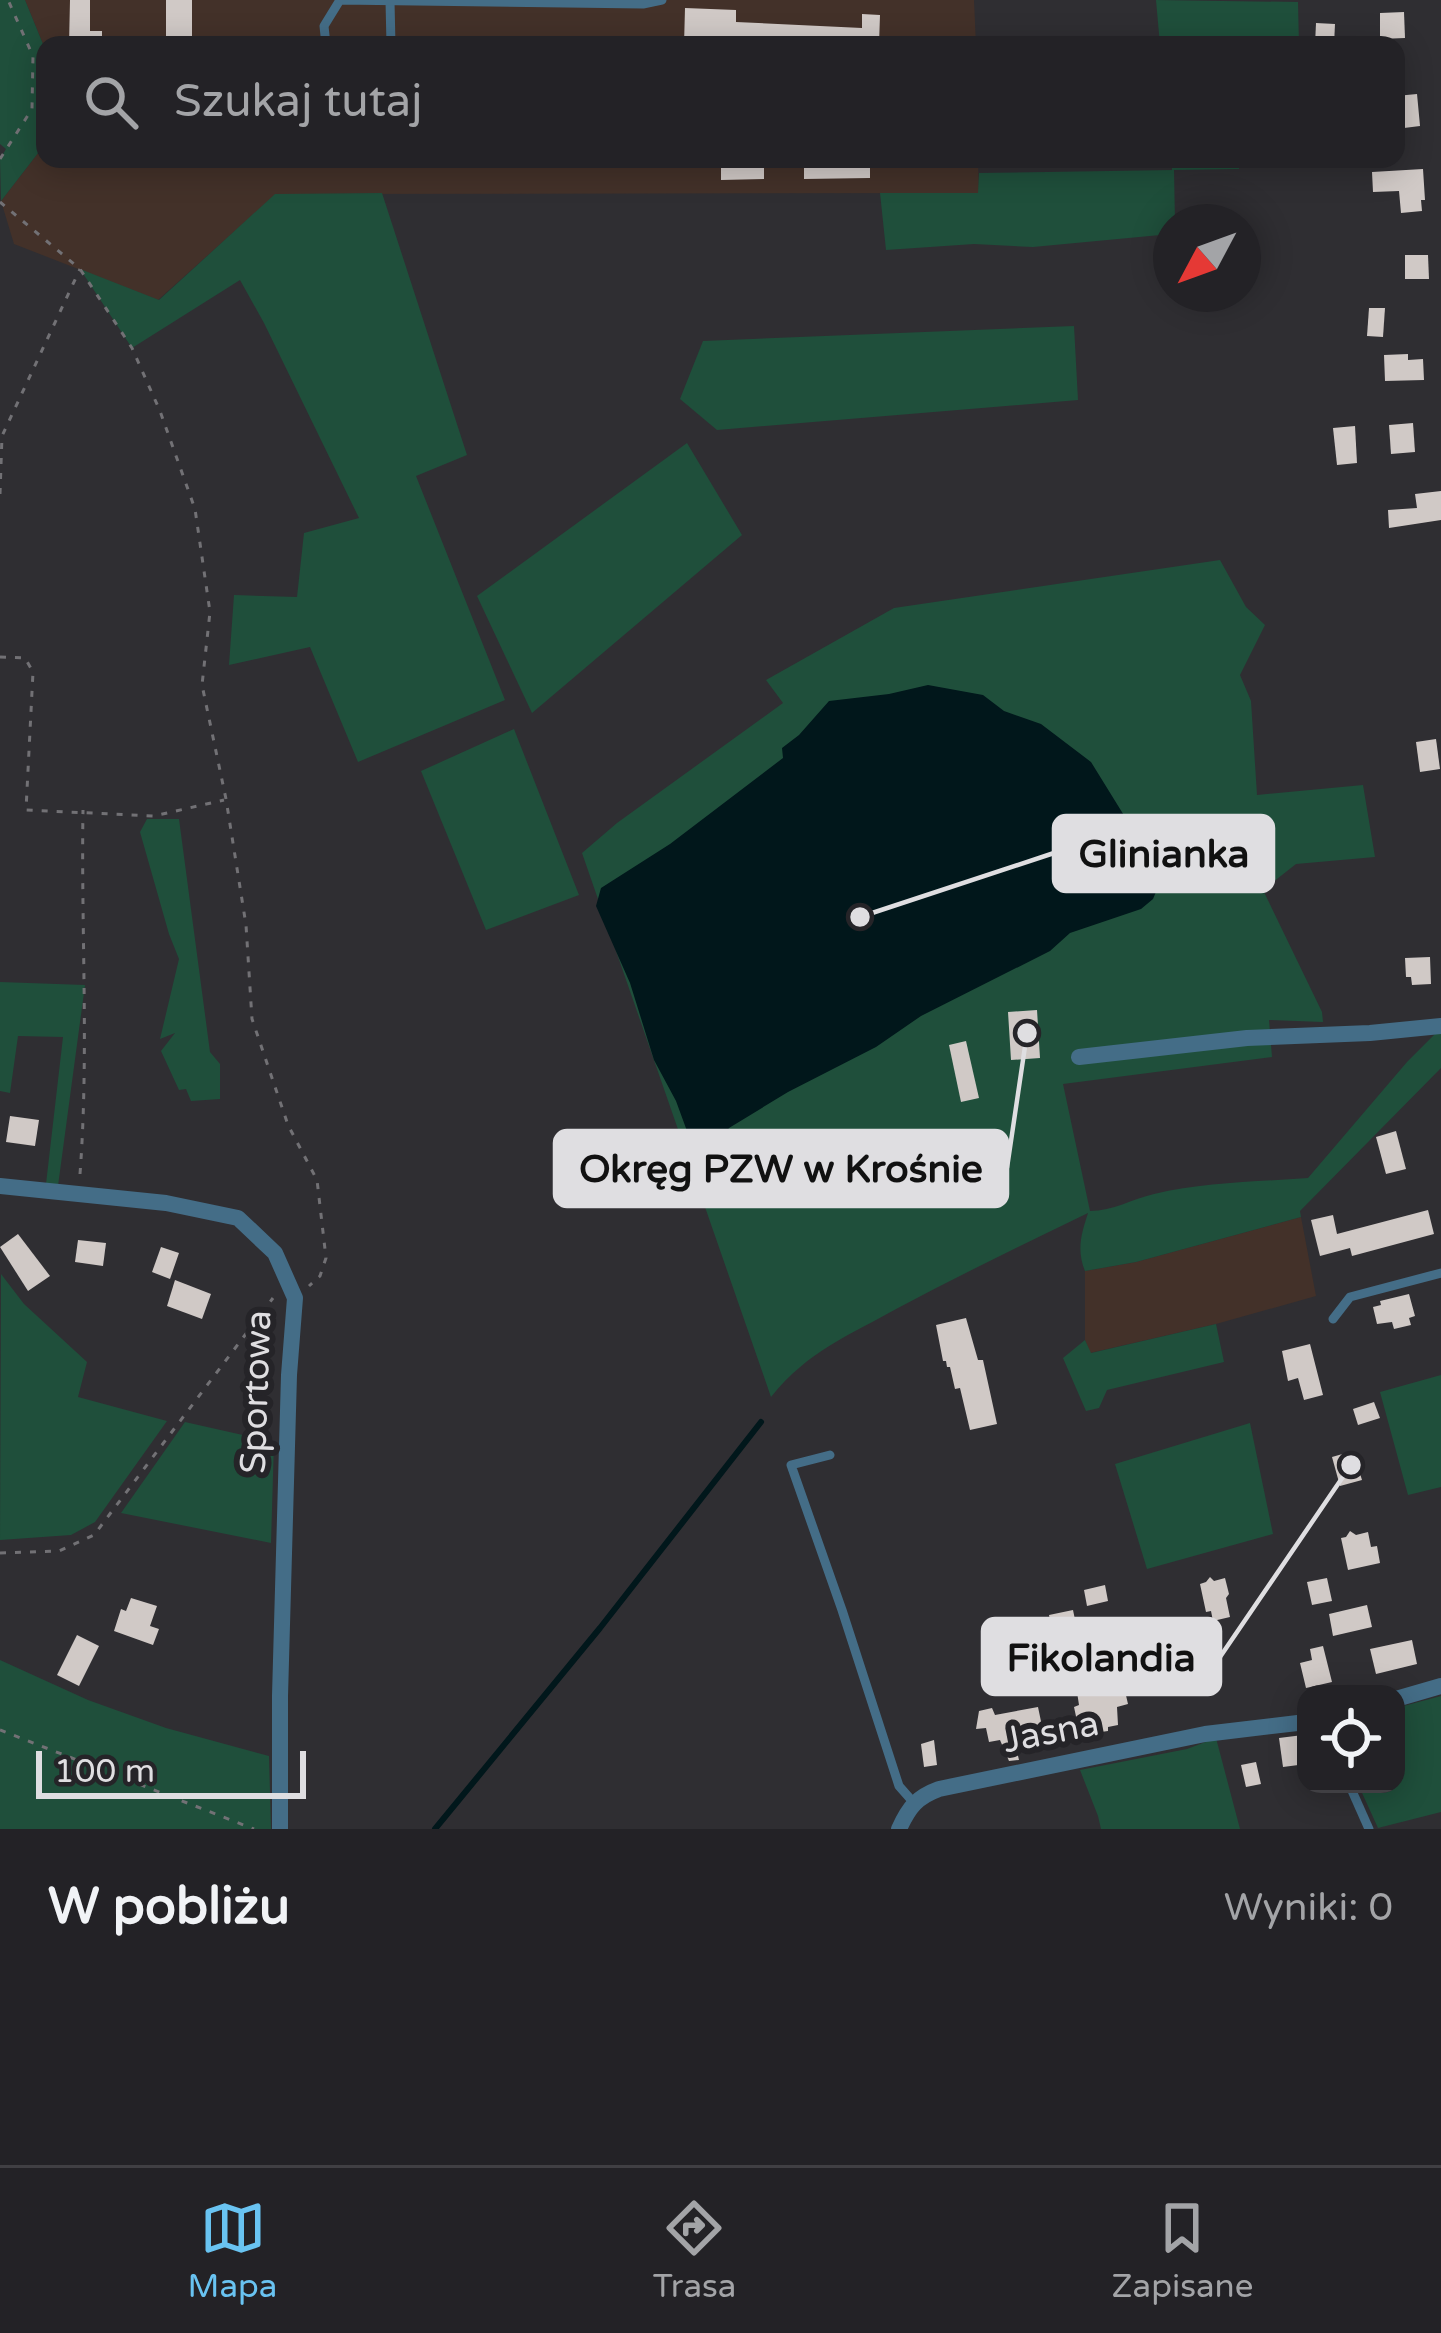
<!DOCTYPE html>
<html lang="pl">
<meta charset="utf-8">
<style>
:root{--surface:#232226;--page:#2f2f32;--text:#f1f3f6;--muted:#a3a4a7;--line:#403f43;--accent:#69c3f1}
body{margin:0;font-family:"Varela Round",sans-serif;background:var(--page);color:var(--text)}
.controls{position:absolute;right:36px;bottom:36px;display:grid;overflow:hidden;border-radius:24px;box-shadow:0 6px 30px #0003}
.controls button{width:108px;height:108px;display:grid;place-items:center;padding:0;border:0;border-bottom:3px solid var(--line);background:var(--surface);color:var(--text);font:60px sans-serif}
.compass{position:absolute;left:1153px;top:204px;width:108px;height:108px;border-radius:50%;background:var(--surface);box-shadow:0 6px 30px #0003;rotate:229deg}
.scale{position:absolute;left:36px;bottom:30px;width:270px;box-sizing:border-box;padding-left:12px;border:6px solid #dfdee1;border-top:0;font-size:33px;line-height:42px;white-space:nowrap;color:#dfdee1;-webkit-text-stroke:9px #252428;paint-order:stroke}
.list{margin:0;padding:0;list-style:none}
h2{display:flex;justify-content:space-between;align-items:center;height:156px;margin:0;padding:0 48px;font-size:51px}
h2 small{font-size:39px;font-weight:400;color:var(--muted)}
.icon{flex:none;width:66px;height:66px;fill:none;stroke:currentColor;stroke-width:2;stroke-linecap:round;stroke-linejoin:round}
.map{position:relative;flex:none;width:1441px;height:1829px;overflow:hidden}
.search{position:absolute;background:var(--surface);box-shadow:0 6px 30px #0003;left:36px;right:36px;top:36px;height:132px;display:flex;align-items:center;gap:30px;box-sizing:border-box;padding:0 42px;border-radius:24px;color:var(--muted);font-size:45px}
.sheet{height:336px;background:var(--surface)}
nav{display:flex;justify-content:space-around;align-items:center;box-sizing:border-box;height:168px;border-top:3px solid var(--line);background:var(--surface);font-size:33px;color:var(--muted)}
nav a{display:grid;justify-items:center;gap:6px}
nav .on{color:var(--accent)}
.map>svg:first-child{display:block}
.industrial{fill:#433129}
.green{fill:#1f4f3b}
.water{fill:#01171b}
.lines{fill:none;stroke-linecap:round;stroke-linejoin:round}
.stream{stroke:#01171b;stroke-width:6}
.building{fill:#d0c9c6}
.path{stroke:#727175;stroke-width:3;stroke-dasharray:6 9;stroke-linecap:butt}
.lane{stroke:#446d87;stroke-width:9}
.street{stroke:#446d87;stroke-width:16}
.labels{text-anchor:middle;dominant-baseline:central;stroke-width:12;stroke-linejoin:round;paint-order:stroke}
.street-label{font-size:36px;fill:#dfdee1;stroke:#252428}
.leader{fill:none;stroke:#dfdee1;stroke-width:4.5}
.callout-dot{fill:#dfdee1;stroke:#252428;stroke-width:4.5}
.callout{fill:#dfdee1;stroke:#dfdee1;stroke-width:4.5}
.callout-label{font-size:39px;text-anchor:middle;font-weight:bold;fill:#111}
</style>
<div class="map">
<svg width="1441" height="1829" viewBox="0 0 1441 1829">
<rect width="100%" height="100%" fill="#2f2e32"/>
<!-- industrial -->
<g class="industrial">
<path d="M 25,0 L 974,0 L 976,45 L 45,45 L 45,49 Z"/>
<path d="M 45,134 L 45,159 L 978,159 L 979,193 L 276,194 L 158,300 L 14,244 L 1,201 L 42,148 Z"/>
<path d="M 1301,1217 L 1316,1296 L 1216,1324 L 1090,1353 L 1085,1340 L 1085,1271 L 1136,1262 Z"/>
</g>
<!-- green -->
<g class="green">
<path d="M 0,0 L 25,0 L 45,49 L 45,134 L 42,148 L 1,201 L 0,159 L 6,149 L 0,144 Z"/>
<path d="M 1156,0 L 1298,2 L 1299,45 L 1160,45 Z"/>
<path d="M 1172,159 L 1239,159 L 1239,169 L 1174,170 L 1175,222 L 1171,222 L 1171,234 L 1033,247 L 974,244 L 886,250 L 880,193 L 978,193 L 979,173 L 1172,170 Z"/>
<path d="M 382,193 L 467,455 L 416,476 L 505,700 L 358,762 L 310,647 L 229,665 L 234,595 L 297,597 L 304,533 L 359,518 L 264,323 L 240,280 L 132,348 L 80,269 L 159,300 L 275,194 Z"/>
<path d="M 1074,326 L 1078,400 L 717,430 L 680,399 L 703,341 Z"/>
<path d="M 687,443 L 742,535 L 532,713 L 477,596 Z"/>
<path d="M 1220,560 L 1246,607 L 1265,625 L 1240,675 L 1251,701 L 1257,795 L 1363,785 L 1375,857 L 1296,864 L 1263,890 L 1322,1012 L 1323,1022 L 1269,1020 L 1272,1057 L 1063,1084 L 1090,1211 C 1113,1211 1132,1199 1154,1194 C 1204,1182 1257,1182 1308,1178 L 1407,1062 L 1438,1031 L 1441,1031 L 1441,1068 L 1300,1211 L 1301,1217 L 1136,1262 L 1085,1271 C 1076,1249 1082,1232 1088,1213 C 1024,1244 960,1275 898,1308 C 848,1336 808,1351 771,1397 L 582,853 L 617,823 L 783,703 L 766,680 L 894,608 Z"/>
<path d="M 514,729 L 579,895 L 486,930 L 421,771 Z"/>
<path d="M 147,819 L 179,819 L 210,1052 L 220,1064 L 220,1099 L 191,1101 L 186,1089 L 179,1090 L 161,1051 L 175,1033 L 160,1039 L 179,959 L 169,934 L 140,832 Z"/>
<path d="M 0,982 L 85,985 L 58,1186 L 46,1184 L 63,1037 L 18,1036 L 10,1093 L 0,1091 Z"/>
<path d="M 1,1274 L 24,1304 L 87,1362 L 78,1397 L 167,1421 L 95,1522 L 71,1535 L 0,1540 Z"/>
<path d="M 1216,1324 L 1224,1362 L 1107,1390 L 1099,1408 L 1086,1411 L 1063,1358 L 1085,1340 L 1091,1353 Z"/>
<path d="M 1441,1375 L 1441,1487 L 1408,1495 L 1380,1392 Z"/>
<path d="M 185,1422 L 274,1442 L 271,1543 L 121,1513 Z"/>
<path d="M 1250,1423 L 1273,1534 L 1147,1569 L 1115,1464 Z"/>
<path d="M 0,1660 L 88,1700 L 166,1728 L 269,1756 L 271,1829 L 0,1829 Z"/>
<path d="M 1441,1696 L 1441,1812 L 1378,1828 L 1358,1784 L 1396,1784 L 1396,1708 Z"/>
<path d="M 1216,1738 L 1240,1829 L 1101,1829 L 1098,1816 L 1080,1770 L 1187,1749 Z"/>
</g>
<!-- water -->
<path class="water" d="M 928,685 L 983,695 L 1004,711 L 1041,724 L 1091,762 L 1125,817 L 1158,887 L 1153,899 L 1141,909 L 1070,933 L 1050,951 L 921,1016 L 876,1047 L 788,1092 L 729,1128 L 723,1137 L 703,1144 L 687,1131 L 676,1101 L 654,1060 L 630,983 L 596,906 L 601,888 L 670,844 L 783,758 L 782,748 L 799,735 L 829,701 L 889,694 Z"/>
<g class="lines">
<!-- stream -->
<path class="stream" d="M 435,1829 L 600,1628 L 761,1422"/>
</g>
<!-- building -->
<g class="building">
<path d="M 70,0 L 90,0 L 90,31 L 102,31 L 102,45 L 69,45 Z"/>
<rect x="166" y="0" width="26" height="45"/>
<path d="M 685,8 L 736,10 L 736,22 L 862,28 L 862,14 L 880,15 L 879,45 L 684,45 Z"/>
<path d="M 1404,12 L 1405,38 L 1380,39 L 1380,13 Z"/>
<path d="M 1316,23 L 1335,24 L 1334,45 L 1315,45 Z"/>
<path d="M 1417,94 L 1420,126 L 1396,129 L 1396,96 Z"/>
<path d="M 870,161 L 870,178 L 804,179 L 804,162 Z"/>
<path d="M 721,163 L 764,163 L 764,179 L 721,180 Z"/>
<path d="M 1423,169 L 1425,200 L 1421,200 L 1422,211 L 1401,213 L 1399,191 L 1373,192 L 1372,172 Z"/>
<path d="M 1405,255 L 1428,255 L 1429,279 L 1405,279 Z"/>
<path d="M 1369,308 L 1385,308 L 1383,337 L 1367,336 Z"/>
<path d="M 1408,354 L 1408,360 L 1423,359 L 1424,380 L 1385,381 L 1384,355 Z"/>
<path d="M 1413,423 L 1415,452 L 1391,454 L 1389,425 Z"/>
<path d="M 1355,426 L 1357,463 L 1337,465 L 1333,428 Z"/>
<path d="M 1441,491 L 1441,520 L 1389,528 L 1388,510 L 1417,508 L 1415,494 Z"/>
<path d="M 1436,739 L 1440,769 L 1420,772 L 1416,742 Z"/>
<path d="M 1430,957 L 1431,984 L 1412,985 L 1411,977 L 1406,977 L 1405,958 Z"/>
<path d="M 1037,1010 L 1040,1058 L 1011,1060 L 1008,1012 Z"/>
<path d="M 966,1041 L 979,1098 L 961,1102 L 949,1045 Z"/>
<path d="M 10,1116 L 39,1120 L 35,1146 L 6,1142 Z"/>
<path d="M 1396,1131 L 1406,1169 L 1386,1174 L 1376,1137 Z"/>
<path d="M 1428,1210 L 1434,1234 L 1352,1256 L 1350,1248 L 1320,1256 L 1311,1220 L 1333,1215 L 1337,1234 Z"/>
<path d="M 18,1234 L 50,1276 L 28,1291 L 0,1247 Z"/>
<path d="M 78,1240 L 106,1243 L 103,1266 L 75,1262 Z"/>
<path d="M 161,1247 L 179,1253 L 170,1279 L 152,1272 Z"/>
<path d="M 175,1280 L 211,1294 L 202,1319 L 167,1306 Z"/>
<path d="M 1409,1294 L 1415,1316 L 1409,1318 L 1411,1325 L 1394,1329 L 1392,1322 L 1377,1324 L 1373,1307 L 1381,1305 L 1380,1301 Z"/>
<path d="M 966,1318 L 978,1360 L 983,1360 L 997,1424 L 970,1430 L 960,1388 L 955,1389 L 950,1367 L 947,1367 L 946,1361 L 943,1361 L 936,1325 Z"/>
<path d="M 1310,1344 L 1323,1395 L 1304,1400 L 1298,1378 L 1288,1381 L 1282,1351 Z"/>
<path d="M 1374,1402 L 1380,1418 L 1358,1425 L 1353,1409 Z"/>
<path d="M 1353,1451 L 1362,1480 L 1340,1486 L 1332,1457 Z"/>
<path d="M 1350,1531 L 1356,1535 L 1368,1532 L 1371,1547 L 1377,1546 L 1380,1563 L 1348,1570 L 1341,1538 L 1346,1537 Z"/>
<path d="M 1210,1577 L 1214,1581 L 1225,1578 L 1229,1594 L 1226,1598 L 1230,1617 L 1213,1621 L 1211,1611 L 1206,1612 L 1200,1584 L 1206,1582 Z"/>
<path d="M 1327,1578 L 1332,1601 L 1312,1605 L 1307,1582 Z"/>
<path d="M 1105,1585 L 1108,1601 L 1087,1606 L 1084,1590 Z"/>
<path d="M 131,1598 L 157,1606 L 150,1626 L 159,1629 L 153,1645 L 114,1631 L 121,1609 L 126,1611 Z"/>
<path d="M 1367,1605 L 1372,1627 L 1333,1636 L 1329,1614 Z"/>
<path d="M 1073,1610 L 1079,1639 L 1072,1640 L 1068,1646 L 1061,1643 L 1055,1644 L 1049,1615 Z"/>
<path d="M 77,1635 L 99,1646 L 79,1686 L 57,1675 Z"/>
<path d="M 1412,1640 L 1417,1664 L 1376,1674 L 1370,1649 Z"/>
<path d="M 1323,1646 L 1332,1682 L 1306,1688 L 1300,1663 L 1312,1660 L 1310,1649 Z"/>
<path d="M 1100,1687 L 1100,1691 L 1124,1687 L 1128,1704 L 1117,1707 L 1118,1725 L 1108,1727 L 1108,1731 L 1080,1735 L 1074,1707 L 1079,1705 L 1077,1692 Z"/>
<path d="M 1038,1707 L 1043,1731 L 1013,1735 L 1019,1760 L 1009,1761 L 1000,1740 L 989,1742 L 986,1728 L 976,1729 L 979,1711 L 992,1708 L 995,1715 Z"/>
<path d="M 1303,1735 L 1306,1764 L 1283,1767 L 1279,1738 Z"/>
<path d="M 934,1740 L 937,1765 L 924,1767 L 921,1744 Z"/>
<path d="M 1256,1762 L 1261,1784 L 1246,1787 L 1241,1765 Z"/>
</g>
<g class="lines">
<!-- path -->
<g class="path">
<path d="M 0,159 L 32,109 L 33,56 L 8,0"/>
<path d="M 0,202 L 80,269 L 132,348 L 160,411 L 195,509 L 210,612 L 202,685 L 226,799 L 246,925 L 252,1019 L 288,1125 L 317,1180 L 326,1258 L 320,1276 L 309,1286"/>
<path d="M 0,494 L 2,436 L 80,269"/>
<path d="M 0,657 L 25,658 L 33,672 L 26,810 L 154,816 L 224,800"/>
<path d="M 80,1174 C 89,1053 81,932 83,810"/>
<path d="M 0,1553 L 59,1551 L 94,1535 L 273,1298"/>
<path d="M 0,1730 L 254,1829"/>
</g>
<!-- lane -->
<g class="lane">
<path d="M 390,1 L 391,45"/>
<path d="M 326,45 L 324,26 L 340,0 L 643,4 L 662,0"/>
<path d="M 1333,1319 L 1350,1297 L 1441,1273"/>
<path d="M 830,1455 L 791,1465 L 842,1610 L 899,1786 L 914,1803"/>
<path d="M 1349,1784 L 1369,1829"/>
</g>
<!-- street -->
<g class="street">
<path d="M 1079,1057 L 1247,1038 L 1370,1033 L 1441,1026"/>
<path d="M 0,1186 L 166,1203 L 238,1218 L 275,1253 L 295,1298 L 289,1375 L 280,1696 L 280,1829"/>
<path d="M 1396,1699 L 1441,1686"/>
<path d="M 899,1829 C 909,1807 917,1797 939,1789 L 1205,1734 L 1306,1722"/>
</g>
</g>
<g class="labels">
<!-- street labels -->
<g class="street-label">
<text transform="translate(256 1392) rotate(-88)">Sportowa</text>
<text transform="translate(1051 1732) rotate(-11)">Jasna</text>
</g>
</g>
<!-- callouts -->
<path class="leader" d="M860 917L1054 853M1027 1033L1007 1168M1351 1465L1220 1657"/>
<g class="callout-dot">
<circle cx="860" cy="917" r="12"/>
<circle cx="1027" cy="1033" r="12"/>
<circle cx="1351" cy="1465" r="12"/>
</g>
<g class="callout">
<rect x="1054" y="816" width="219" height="75" rx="12"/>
<rect x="555" y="1131" width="452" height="75" rx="12"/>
<rect x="983" y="1619" width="237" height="75" rx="12"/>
</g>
<g class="callout-label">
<text x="1164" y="867">Glinianka</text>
<text x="781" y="1182">Okręg PZW w Krośnie</text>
<text x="1101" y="1671">Fikolandia</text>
</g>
</svg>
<div class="controls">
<button><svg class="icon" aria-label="locate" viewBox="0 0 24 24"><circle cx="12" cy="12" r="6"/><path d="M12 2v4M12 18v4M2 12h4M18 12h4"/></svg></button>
</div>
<svg class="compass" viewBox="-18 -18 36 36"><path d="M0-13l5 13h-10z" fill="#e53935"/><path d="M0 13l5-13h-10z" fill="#a3a4a7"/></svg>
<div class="scale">100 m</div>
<div class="search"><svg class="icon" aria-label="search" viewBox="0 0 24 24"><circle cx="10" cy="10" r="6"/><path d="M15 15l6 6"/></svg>Szukaj tutaj</div>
</div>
<section class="sheet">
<h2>W pobliżu<small>Wyniki: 0</small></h2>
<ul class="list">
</ul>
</section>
<nav>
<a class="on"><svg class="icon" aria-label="map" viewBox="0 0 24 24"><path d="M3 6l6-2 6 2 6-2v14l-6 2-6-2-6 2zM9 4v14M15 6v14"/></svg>Mapa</a>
<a><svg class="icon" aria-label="directions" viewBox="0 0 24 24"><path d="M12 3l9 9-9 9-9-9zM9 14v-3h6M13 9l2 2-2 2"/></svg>Trasa</a>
<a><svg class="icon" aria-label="saved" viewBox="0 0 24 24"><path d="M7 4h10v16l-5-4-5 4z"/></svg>Zapisane</a>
</nav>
